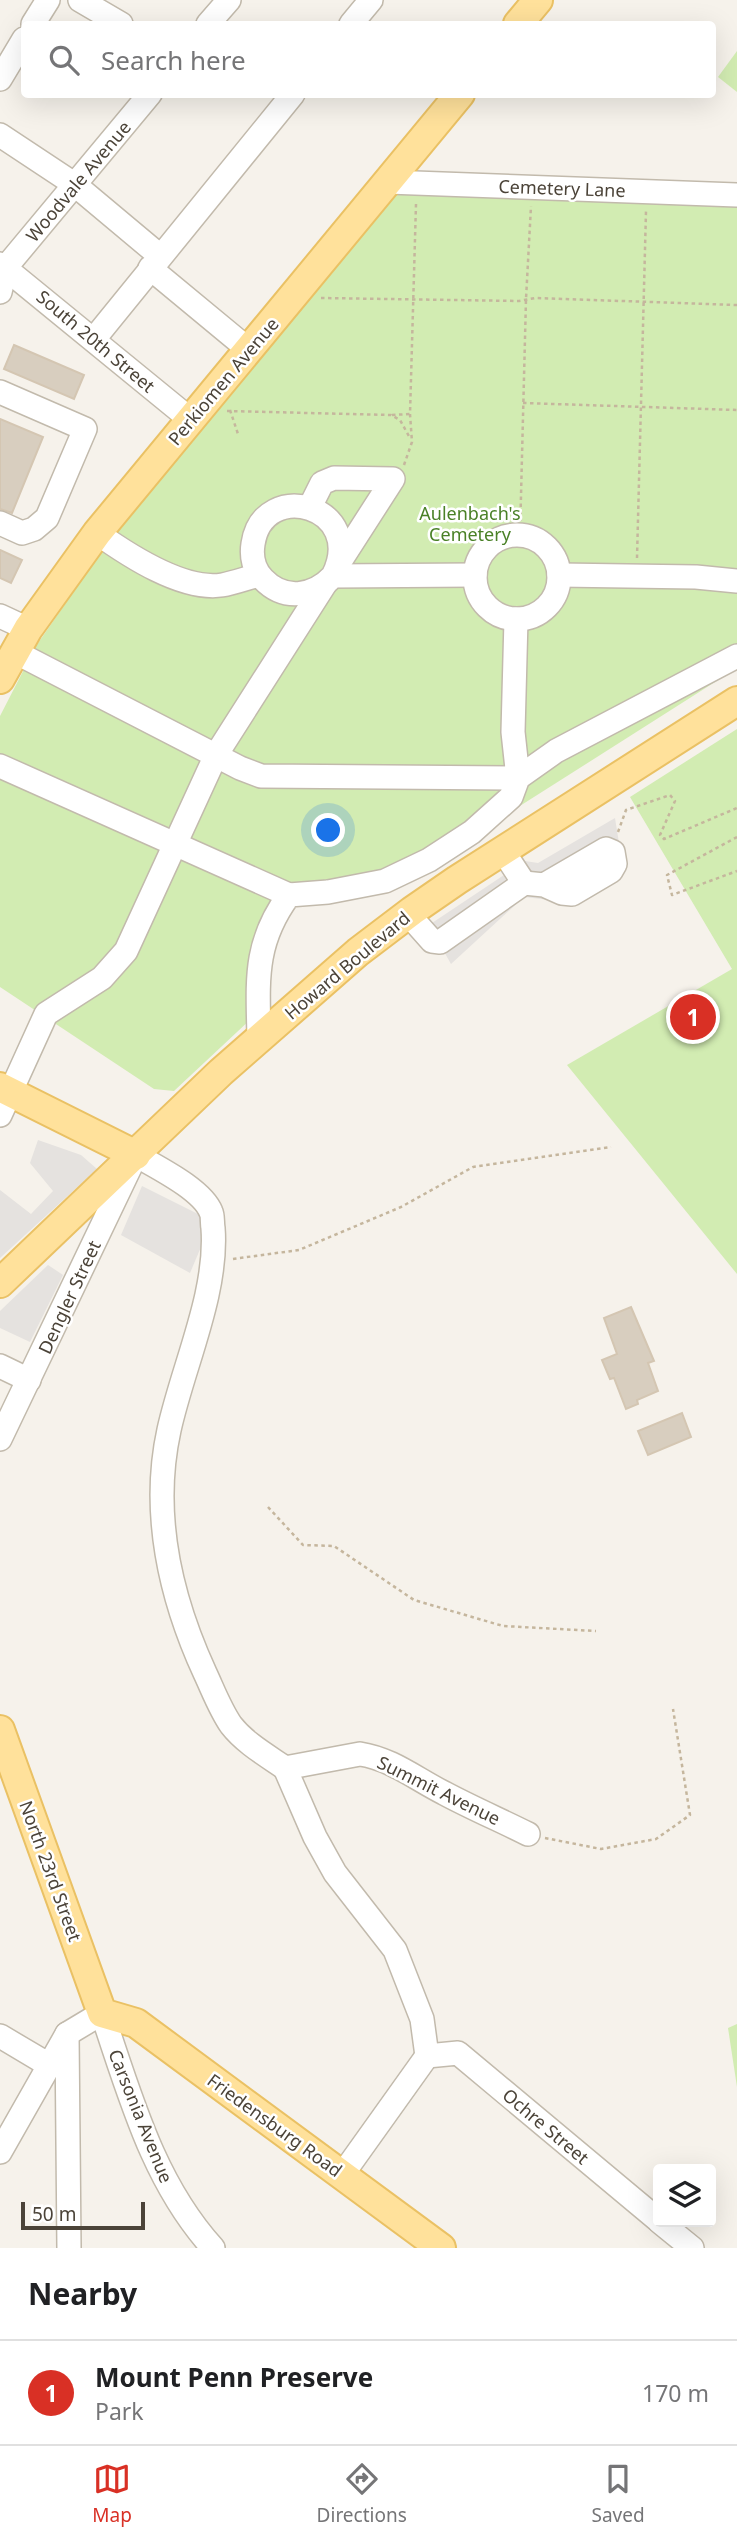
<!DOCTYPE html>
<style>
:root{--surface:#fff;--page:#f2f2f2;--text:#202124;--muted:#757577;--line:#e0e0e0;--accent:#d93025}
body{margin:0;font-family:"Noto Sans",sans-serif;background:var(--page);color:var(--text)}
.controls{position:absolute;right:21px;bottom:21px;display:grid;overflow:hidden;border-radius:7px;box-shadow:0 7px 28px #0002}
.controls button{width:63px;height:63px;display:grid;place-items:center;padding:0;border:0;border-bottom:2px solid var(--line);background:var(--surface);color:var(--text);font:35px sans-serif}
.scale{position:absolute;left:21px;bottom:18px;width:124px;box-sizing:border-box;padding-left:7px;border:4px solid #4b4338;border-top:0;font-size:19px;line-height:24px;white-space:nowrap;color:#4b4338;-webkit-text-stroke:5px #fff;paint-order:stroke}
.you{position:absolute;left:329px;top:831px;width:24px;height:24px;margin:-18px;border:5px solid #fff;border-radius:50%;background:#1a73e8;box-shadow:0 0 0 10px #1a73e833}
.badge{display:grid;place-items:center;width:46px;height:46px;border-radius:50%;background:var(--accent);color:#fff;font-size:23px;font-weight:700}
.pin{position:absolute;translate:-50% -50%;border:4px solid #fff;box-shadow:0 2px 7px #0006}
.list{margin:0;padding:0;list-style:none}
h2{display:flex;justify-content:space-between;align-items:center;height:91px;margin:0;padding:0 28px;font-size:30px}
h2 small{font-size:23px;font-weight:400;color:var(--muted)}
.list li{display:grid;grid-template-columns:46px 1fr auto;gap:21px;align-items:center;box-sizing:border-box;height:105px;padding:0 28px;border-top:2px solid var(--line)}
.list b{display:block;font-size:26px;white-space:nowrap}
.list p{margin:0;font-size:23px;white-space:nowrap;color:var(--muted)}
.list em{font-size:23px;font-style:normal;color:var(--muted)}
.icon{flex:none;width:38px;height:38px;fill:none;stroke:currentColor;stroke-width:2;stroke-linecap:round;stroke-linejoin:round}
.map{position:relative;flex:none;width:737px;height:2248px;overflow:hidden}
.search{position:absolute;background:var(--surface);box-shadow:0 7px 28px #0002;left:21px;right:21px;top:21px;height:77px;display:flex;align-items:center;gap:18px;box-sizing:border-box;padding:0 24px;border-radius:7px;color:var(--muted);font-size:26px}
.sheet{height:196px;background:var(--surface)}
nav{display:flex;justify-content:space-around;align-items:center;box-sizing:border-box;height:98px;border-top:2px solid var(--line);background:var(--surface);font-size:19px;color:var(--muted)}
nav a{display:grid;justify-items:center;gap:4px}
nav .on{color:var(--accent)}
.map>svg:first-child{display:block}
.green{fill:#d2ecb2}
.parking{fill:#e5e2df}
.building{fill:#d8cebf;stroke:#d4c6b2;stroke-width:2}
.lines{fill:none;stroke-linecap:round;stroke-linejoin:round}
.minor-casing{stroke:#c2baac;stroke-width:26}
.major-casing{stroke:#eac164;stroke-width:32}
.path{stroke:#c5b69d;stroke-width:2.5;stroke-dasharray:3.5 3.5;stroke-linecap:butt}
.minor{stroke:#fff;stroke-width:23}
.major{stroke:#ffe19b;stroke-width:28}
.labels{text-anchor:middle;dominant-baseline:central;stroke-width:5;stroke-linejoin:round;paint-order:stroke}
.street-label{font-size:18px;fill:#4b4338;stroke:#fff}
.park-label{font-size:18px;fill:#4a8127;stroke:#fff}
</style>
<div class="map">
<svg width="737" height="2248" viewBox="0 0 737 2248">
<rect width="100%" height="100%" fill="#f6f2eb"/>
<!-- green -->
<g class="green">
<path d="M 737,51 L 737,92 L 718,77 Z"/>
<path d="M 396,194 L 737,205 L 737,668 L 391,888 L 296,903 L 271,939 L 268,1003 L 174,1091 L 154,1089 L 0,987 L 0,716 L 36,646 L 101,552 Z"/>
<path d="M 737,729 L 737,1274 L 567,1065 L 732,969 L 630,797 Z"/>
<path d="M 737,2024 L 737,2087 L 728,2028 Z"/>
</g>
<!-- parking -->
<g class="parking">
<path d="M 615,818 L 624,874 L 576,903 L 524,897 L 451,964 L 429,925 L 525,861 L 538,863 Z"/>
<path d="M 38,1140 L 81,1155 L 97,1169 L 0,1258 L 0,1190 L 31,1214 L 53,1191 L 30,1163 Z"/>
<path d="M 142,1186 L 212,1221 L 190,1273 L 121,1235 Z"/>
<path d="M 48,1265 L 63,1275 L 30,1342 L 0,1328 L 0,1311 Z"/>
</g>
<!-- building -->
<g class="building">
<path d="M 14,345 L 84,375 L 74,399 L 4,369 Z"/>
<path d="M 0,419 L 43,437 L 12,513 L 0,509 Z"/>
<path d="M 0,550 L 22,560 L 11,583 L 0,578 Z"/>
<path d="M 631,1307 L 654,1361 L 648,1363 L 658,1391 L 637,1400 L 638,1404 L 626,1409 L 614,1378 L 610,1379 L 602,1360 L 617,1354 L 604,1318 Z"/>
<path d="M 682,1413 L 691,1437 L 648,1455 L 638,1431 Z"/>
</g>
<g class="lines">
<defs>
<g id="minor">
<path d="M 80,0 L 121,24"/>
<path d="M 33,24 L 48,0"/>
<path d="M 208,24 L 229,0"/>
<path d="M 351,24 L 371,0"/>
<path d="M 0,79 L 24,39"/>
<path d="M 0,135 L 74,184 L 160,256"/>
<path d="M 388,182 L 737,195"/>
<path d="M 0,264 L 191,420"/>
<path d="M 150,268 L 249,350"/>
<path d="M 0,292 L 6,267 L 150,94"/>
<path d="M 94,339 L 293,94"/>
<path d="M 0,392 L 85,429 L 47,518 L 34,529 L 22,533 L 0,523"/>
<path d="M 310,507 L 322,483 L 334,478 L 393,479 L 339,563"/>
<path d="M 97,533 C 128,555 182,591 222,585 C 234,583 247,578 259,575"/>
<circle cx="517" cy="577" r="42"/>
<path d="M 559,575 L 696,577 L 737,581"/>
<path d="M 333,576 C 368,506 263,477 253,544 C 251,557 254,570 263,579 C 284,601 313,597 333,576 L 475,575"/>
<path d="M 0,616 L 28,629"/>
<path d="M 15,652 L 240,768 L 261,776 L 518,778 L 513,732 L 516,619"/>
<path d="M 0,766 L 289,895"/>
<path d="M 503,851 L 524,883"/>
<path d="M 408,914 L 432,941 L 440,942 L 524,883 L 544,885 L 562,893 L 572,894 L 611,871 L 615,864 L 613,852 L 606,849 L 544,885"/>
<path d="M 259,1039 C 258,982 253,944 289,895 L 328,892 L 385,881 L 429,860 L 472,832 L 511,797 L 518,778 L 556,751 L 737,656"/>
<path d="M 0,1115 L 46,1014 L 102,978 L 126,951 L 216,755 L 325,584"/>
<path d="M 0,1366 L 29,1380"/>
<path d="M 0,1439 L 136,1155 C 156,1167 202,1189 211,1212 C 213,1216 212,1223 213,1228 C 218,1293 183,1366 169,1430 C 151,1512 170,1597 205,1673 C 213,1690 220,1709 231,1725 C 245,1743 266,1755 285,1768 L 360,1754 C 392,1759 416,1779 444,1793 C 472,1808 500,1820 528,1834"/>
<path d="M 285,1768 L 315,1837 L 335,1873 L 395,1950 L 422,2019 L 427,2056"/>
<path d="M 67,2034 L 69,2248"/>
<path d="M 0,2036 L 49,2065"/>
<path d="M 427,2056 L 458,2053 L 658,2220"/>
<path d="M 0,2152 L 67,2034 L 102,2013 C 130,2095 153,2182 213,2248"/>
<path d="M 342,2175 L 427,2056"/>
<path d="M 660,2222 L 692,2248"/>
</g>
<g id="major">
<path d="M 518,24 L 538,0"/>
<path d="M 0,679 L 28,629 L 97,533 L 460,94"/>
<path d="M 0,1087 L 136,1155"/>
<path d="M 0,1283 L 221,1072 L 358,952 L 412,911 L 457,880 L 737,701"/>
<path d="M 0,1730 L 102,2013 L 136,2023 L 441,2248"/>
</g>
</defs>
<!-- minor casing -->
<use href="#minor" class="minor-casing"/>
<!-- major casing -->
<use href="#major" class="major-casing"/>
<!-- path -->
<g class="path">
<path d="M 321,298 L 519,301 L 535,298 L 737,305"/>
<path d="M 523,403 L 737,410"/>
<path d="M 230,410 L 238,434"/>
<path d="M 227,411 L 391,415 L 400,420 L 410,438"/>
<path d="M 392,415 L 410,414"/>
<path d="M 404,465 L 412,442 L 410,414 L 416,204"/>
<path d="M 520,535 L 526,299 L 531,206"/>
<path d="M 637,558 L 646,211"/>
<path d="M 618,832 L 626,810 L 670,795 L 675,801 L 660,835 L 664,839 L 737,808"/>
<path d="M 737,837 L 667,875 L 672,895 L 737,871"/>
<path d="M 233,1259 L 299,1250 L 401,1207 L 473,1167 L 611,1147"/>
<path d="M 268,1507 L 303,1545 L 334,1546 L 414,1600 L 503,1626 L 596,1631"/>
<path d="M 545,1838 L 601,1849 L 656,1839 L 690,1815 L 673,1709"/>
</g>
<!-- minor -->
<use href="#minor" class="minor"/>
<!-- major -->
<use href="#major" class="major"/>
</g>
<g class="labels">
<!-- street labels -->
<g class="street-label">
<text transform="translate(78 181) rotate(-50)">Woodvale Avenue</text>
<text transform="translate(562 188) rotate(2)">Cemetery Lane</text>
<text transform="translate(96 341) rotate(40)">South 20th Street</text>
<text transform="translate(223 381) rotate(-50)">Perkiomen Avenue</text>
<text transform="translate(347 965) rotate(-40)">Howard Boulevard</text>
<text transform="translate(69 1297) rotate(-65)">Dengler Street</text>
<text transform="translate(439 1790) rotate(26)">Summit Avenue</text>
<text transform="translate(51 1871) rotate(70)">North 23rd Street</text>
<text transform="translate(141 2116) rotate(68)">Carsonia Avenue</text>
<text transform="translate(275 2125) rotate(36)">Friedensburg Road</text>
<text transform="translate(546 2126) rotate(40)">Ochre Street</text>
</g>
<!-- park labels -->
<g class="park-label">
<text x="470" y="513">Aulenbach's<tspan x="470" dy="21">Cemetery</tspan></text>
</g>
</g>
</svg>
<div class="controls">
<button><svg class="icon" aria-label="layers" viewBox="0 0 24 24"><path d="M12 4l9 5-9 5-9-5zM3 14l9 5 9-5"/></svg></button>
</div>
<div class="scale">50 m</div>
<div class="you"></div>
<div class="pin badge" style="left:693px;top:1017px">1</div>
<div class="search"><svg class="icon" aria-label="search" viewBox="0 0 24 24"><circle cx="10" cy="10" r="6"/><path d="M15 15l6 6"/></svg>Search here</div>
</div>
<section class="sheet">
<h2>Nearby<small></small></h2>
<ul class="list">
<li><span class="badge">1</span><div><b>Mount Penn Preserve</b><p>Park</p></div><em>170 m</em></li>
</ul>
</section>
<nav>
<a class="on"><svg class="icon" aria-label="map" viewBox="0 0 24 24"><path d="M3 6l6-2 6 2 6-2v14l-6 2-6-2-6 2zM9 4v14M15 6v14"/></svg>Map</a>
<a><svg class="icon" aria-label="directions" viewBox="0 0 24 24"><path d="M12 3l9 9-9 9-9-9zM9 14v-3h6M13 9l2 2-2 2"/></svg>Directions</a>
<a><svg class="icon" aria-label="saved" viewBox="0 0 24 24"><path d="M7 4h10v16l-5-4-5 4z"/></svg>Saved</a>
</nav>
